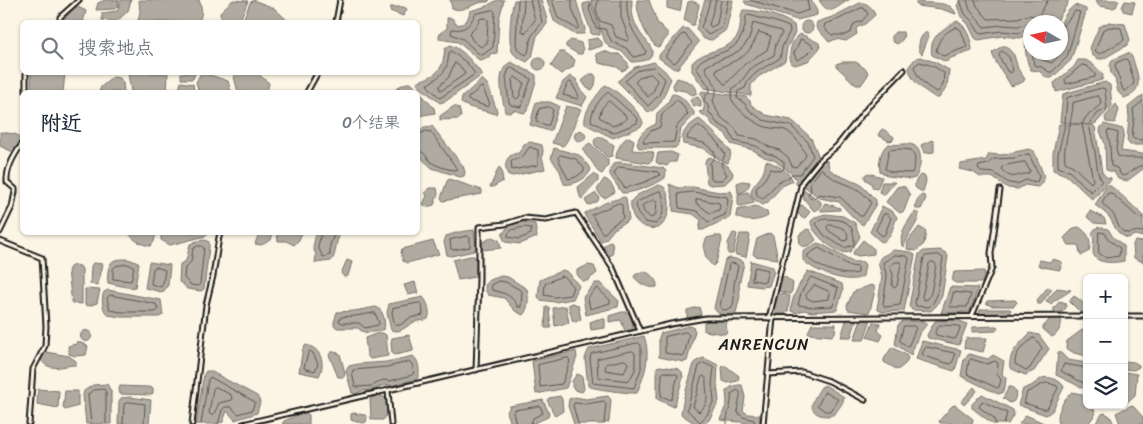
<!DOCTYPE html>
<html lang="zh">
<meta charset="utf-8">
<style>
:root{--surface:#fff;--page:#f6f6f7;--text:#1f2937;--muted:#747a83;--line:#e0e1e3}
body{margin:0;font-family:Sriracha,"LXGW WenKai TC",sans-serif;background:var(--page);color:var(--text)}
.controls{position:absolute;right:15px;bottom:15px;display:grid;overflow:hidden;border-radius:8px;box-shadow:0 1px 4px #0004}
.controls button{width:45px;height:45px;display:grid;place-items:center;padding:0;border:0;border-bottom:1px solid var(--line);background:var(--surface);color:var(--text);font:25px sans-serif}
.compass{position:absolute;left:1023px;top:15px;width:45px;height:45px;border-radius:50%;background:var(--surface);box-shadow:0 1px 4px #0004;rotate:279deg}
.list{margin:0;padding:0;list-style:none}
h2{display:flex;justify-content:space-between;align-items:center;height:65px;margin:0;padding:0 20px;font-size:21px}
h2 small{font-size:16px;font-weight:400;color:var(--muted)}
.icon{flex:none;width:28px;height:28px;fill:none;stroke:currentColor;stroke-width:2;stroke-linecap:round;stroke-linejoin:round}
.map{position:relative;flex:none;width:1143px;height:424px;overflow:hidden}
.search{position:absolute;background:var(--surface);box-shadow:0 1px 4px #0004;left:20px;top:20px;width:400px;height:55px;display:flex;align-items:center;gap:12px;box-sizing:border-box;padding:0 18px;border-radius:8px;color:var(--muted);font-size:19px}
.panel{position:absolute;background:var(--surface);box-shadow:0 1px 4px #0004;left:20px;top:90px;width:400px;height:145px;border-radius:8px}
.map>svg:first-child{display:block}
.water{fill:#b0aba1;stroke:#75726c}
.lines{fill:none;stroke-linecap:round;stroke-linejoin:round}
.shore{stroke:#575551;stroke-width:1}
.street-casing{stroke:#1c1c1c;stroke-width:7}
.street{stroke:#fcf5e5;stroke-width:3}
.labels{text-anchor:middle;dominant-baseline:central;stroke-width:4.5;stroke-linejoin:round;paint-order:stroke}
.quarter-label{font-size:16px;letter-spacing:1px;fill:#1c1c1c;stroke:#fcf5e5}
</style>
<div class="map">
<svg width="1143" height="424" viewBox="0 0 1143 424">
<rect width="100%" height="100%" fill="#fcf5e5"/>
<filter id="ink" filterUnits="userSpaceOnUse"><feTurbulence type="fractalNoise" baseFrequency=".02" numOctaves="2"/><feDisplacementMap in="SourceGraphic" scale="10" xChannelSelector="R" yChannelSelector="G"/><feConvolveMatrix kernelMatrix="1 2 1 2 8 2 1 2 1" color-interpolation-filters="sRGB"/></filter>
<g filter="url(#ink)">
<!-- water -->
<g class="water">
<path d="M 105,0 L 119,0 L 118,6 L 115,9 L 96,10 L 98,3 Z"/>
<path d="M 121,0 L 131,0 L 128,11 L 116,22 L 102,20 L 102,13 L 117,11 Z"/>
<path d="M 139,0 L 199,0 C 202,7 203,16 198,22 L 138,22 L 140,12 Z"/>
<path d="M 233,0 L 248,1 L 239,22 L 224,22 L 220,15 L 220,12 Z"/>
<path d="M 253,0 L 274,8 L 289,22 L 242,22 L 250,3 Z"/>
<path d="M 450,0 L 490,0 L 488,2 C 474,1 463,14 452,8 Z"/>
<path d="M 497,0 L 504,0 L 499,19 L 497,53 L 490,54 L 489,58 L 479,60 L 458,42 L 439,39 L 439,35 L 447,28 L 447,18 L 452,18 L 456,24 C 466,26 468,19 470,11 L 487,6 Z"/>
<path d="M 514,0 L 541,0 L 547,19 L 547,24 L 537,36 L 532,57 L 527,62 C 523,60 516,57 513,53 C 507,44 511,10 514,0 Z"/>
<path d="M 547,0 L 576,0 L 585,29 L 584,34 L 574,34 L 554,21 Z"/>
<path d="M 591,0 L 632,0 C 631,11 633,21 639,31 C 642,37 652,45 652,52 C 652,61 638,62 632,62 L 623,52 L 609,47 L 605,42 Z"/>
<path d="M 637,0 L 649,0 L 657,22 L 668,33 L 668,36 L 660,46 L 657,47 C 646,39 636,13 637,0 Z"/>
<path d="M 667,0 L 682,0 L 680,11 L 678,11 L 667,8 Z"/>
<path d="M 705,0 L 733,0 L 726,30 L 712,40 L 704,39 L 696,29 Z"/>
<path d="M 811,0 L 817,11 L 817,15 L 797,20 L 746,4 L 744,1 Z"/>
<path d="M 819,0 L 849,0 C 834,8 830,18 819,0 Z"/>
<path d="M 961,0 L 1068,0 L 1068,3 L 1056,22 L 1030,22 L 1030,34 L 1020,38 L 1002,36 L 978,40 L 975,38 L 968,24 L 961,17 L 957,5 Z"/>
<path d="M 1095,0 L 1119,0 L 1116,7 L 1112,8 L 1099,6 Z"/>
<path d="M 692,1 L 699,4 L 699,6 L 694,25 L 691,25 L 684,20 L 688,2 Z"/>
<path d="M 1125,1 L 1135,2 L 1132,13 L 1123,11 L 1122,7 Z"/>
<path d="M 590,2 L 600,30 L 600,35 L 591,34 C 590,24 582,13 583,4 Z"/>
<path d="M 917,2 C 929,4 952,0 956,14 L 941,9 L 918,6 L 915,3 Z"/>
<path d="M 860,3 C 867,2 873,8 875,15 L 865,24 L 858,27 L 856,29 L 857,34 L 846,41 L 836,39 L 829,42 L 816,27 L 817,22 L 832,17 Z"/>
<path d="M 1075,5 L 1086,9 L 1086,12 L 1071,60 L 1052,78 L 1047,78 L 1039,71 L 1031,70 C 1027,65 1024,47 1026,41 L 1030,38 L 1030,52 L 1060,52 C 1060,32 1057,18 1075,5 Z"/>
<path d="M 75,7 L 78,7 L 86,11 L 83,22 L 64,22 L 65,18 Z"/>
<path d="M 390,7 L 404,7 L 407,9 L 403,16 L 390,11 Z"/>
<path d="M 743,10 C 759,10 781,16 794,25 L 795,32 L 787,48 L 785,61 L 758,77 L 751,85 L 751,96 L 704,88 L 692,71 L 692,63 C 704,49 727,52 737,37 C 742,29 739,18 743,10 Z"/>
<circle cx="807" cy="27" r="6"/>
<path d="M 957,21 C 966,25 972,41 972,51 L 951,58 L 946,62 L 932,55 C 928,37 944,28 957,21 Z"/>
<path d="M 1109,22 L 1125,24 L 1130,40 L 1127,45 L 1103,59 L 1099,59 L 1092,55 L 1090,48 L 1099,27 Z"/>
<path d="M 683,28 L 688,29 L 699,42 L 678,68 L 674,69 L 659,58 L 659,55 Z"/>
<path d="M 895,32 L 903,32 C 905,38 902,41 897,44 L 892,41 L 892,36 Z"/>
<path d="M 927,32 L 929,36 L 922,54 L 919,51 C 918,44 920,35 927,32 Z"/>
<path d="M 801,34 L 819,43 L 820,48 L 808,61 L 795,65 L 791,63 C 788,53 791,39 801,34 Z"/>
<path d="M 598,38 L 602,42 L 602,46 L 588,50 L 587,40 Z"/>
<path d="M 571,40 L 581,43 L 583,50 L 582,54 L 578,54 L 566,47 L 566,44 Z"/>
<path d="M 450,45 C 463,49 473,63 481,73 L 482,75 L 446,101 L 440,103 L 420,87 L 417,82 C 428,77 439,76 443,61 C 444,57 444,53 445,49 Z"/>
<path d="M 1002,46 L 1006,46 L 1014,55 L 1018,69 L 1025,79 L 1023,82 L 1011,86 C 1005,75 996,65 992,53 Z"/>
<path d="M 604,51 L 612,54 L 619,54 L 628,63 L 628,68 L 622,71 L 617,67 L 599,63 L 596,54 Z"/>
<path d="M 560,52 L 564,52 L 575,60 L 573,67 L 561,74 L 551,66 Z"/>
<path d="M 1128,53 C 1133,56 1133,60 1135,66 C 1140,80 1141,93 1124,98 L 1118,92 L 1115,79 L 1111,73 L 1110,66 L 1112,60 Z"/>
<path d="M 920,57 L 935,62 L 949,70 L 947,87 L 939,98 L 936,98 C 925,91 909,81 909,66 L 916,58 Z"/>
<circle cx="539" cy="64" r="6"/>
<path d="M 1085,60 C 1093,63 1098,69 1103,75 L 1102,80 L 1056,92 L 1054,83 L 1074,67 L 1078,60 Z"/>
<path d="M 511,62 L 536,75 L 536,81 L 527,111 L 524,113 L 514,110 L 510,113 L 505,112 C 503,98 494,70 511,62 Z"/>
<path d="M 654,62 L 665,71 L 671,79 C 665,90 662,109 648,112 L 618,82 L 619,80 L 635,67 Z"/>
<path d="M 842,62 L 856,62 L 867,70 L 868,75 L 861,85 L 856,85 L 837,67 L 836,64 Z"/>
<path d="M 31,73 L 65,73 L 63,92 L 31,92 Z"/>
<path d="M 128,73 L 168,73 L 167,92 L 131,92 Z"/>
<path d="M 181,73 L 195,73 L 193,79 L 181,79 Z"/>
<path d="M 204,73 L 228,81 L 231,92 L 199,92 L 196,82 L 201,73 Z"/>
<path d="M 233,73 L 257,73 L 269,83 L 267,92 L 238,92 Z"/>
<path d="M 590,74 L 594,74 L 596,77 L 595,85 L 592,90 L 587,88 L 582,81 Z"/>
<path d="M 570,76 L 576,79 L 579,88 L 587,97 L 582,106 L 556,98 L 563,82 Z"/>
<path d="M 113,77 L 120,78 L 123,83 L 124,92 L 99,92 L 101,87 Z"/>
<path d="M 677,78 C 686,81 697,82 697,93 L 693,95 L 685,91 L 674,89 L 673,85 Z"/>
<path d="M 482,79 L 488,85 L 497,111 L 496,114 L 469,107 L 461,103 L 462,97 Z"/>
<path d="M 181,82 L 193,84 L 194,92 L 179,89 Z"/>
<path d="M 1105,82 L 1110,85 L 1112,106 L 1096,123 L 1092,125 L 1060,122 L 1063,94 Z"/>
<path d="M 407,83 L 411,83 L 434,108 L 435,113 L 418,116 L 418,92 L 394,92 L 398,87 Z"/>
<path d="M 605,85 C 614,87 644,115 643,124 L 640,127 L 613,138 L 585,124 C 583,110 597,96 605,85 Z"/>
<path d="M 702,91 L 746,97 L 750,101 L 751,105 L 766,115 L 791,120 L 795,123 L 811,138 L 819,157 L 799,185 L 796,184 L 796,179 L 791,173 L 774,160 L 764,157 L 753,150 L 731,144 L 725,133 L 714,127 L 709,119 L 699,112 L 703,111 C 706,104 703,100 700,94 Z"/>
<path d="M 672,94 C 683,94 688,105 694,112 L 694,115 L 681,129 L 678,145 L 675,148 L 639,148 L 637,144 C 639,133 647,128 656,124 L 657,113 L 667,104 Z"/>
<path d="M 1143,95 L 1143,145 L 1130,145 L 1127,141 L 1129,118 L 1128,107 Z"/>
<path d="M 698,97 L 701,101 L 701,107 L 694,106 L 690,101 L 692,98 Z"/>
<path d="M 536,102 L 550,102 L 559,106 L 551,130 L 549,131 L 530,125 Z"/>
<path d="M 1116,104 L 1119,110 L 1115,123 L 1106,122 L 1105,117 Z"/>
<path d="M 454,106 L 459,108 L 461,116 L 459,119 L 440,120 L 440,116 Z"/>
<path d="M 566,106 L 581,109 C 577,117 568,143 563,146 L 552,143 Z"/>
<path d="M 699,119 C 705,123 727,145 730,151 C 732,155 729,160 728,163 L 722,161 L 702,148 L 683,144 C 680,132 689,125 699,119 Z"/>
<path d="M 1059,124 L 1092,125 L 1095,127 L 1102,172 L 1106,177 L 1111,178 L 1111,180 L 1106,184 L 1093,200 L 1066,175 L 1053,170 L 1053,153 Z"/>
<path d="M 1104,124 L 1123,129 L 1124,133 L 1121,151 L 1143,154 L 1143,169 L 1127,181 L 1118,179 L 1114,172 L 1106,170 L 1105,144 L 1100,131 L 1101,127 Z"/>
<path d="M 432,126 L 463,166 L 465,172 L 464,176 L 460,177 L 432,168 L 418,155 L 419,131 L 424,127 Z"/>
<path d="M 883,129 L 894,137 L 893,140 L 889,141 L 878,135 L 881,130 Z"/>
<circle cx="580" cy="136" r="5.5"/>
<path d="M 0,132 L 15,134 L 22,138 L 22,140 L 13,152 L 0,146 Z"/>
<path d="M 597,137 L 600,137 L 614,145 L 612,156 L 607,157 L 595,145 L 594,141 Z"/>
<path d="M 629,137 L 634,140 L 632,150 L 652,152 L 654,154 L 652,161 L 648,163 L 616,158 C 616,151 622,139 629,137 Z"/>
<path d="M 932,140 L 934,142 L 934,152 L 924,153 L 921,145 Z"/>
<path d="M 530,142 L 542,145 L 543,151 L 542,157 L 545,169 L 513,176 L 508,175 C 503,164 506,154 519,153 L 524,144 Z"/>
<path d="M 590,143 L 608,160 L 608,165 L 602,174 C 596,172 596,167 592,162 C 587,155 577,150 590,143 Z"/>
<path d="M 889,144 C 897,146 906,142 913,145 C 925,150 920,171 915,178 L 911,179 L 888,176 L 880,171 C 878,163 881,147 889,144 Z"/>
<path d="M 554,148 L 579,155 L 591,169 C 589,178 573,186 564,184 L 560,171 L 551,158 Z"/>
<path d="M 1029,149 L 1034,151 L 1044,176 L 1043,183 L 1038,187 L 1025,185 L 1018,189 L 1008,188 L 992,177 L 980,177 L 973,172 L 959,169 L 961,164 L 986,160 L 989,154 L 1001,155 Z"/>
<path d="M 671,152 L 678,155 L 676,162 L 670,162 L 667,166 L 659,164 L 656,162 L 658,153 Z"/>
<path d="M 710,157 L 728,166 L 733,173 L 732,177 L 725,184 L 710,185 L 707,183 L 705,162 L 706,159 Z"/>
<path d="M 823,159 L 828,162 L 829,169 L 838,175 L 860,184 L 876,200 L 876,204 L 863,225 C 856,222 845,208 839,202 L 820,198 L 804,186 L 803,184 Z"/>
<path d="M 766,161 C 775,163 790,172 793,181 L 782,186 L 767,203 L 763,205 C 740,193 756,186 763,173 C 765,169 765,165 766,161 Z"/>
<path d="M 619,162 L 663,168 L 666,171 L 665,178 C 657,184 632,194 622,193 L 610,175 L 610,169 L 614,163 Z"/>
<path d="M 499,167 L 501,169 L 503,181 L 493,187 L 490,187 Z"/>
<path d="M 868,173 L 882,177 L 877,189 L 873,188 L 871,183 L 865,179 L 865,175 Z"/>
<path d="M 594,174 L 598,177 L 598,181 L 582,199 L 580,197 L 578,187 Z"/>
<path d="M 920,175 L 925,176 L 926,181 L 923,192 L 917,189 L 915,187 L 915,182 Z"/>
<path d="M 449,179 L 482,190 L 482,194 L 443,201 L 441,198 L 447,181 Z"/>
<path d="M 604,179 C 610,180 613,187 615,192 L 605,198 L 602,197 L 597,190 Z"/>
<path d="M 742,181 L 750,182 C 749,188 744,193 738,193 L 737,183 Z"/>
<path d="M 882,182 L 895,182 L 884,195 L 879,192 Z"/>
<path d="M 669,184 L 679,188 L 693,187 L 719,192 L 731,191 L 733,196 L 730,217 L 703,230 L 699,230 L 701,220 L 693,214 L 673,211 L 673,200 Z"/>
<path d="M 1108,184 C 1121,193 1131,205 1143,215 L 1143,237 L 1135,235 L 1128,238 C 1116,234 1116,228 1110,218 C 1106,213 1100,209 1095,205 Z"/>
<path d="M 659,185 L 664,187 C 672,198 671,221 658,228 C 641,231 629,218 631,201 L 637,195 Z"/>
<path d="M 900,186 L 905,187 L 910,195 L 904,211 L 900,213 L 886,202 L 897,187 Z"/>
<path d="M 429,188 L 437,188 L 438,194 L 434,205 L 426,207 L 423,204 L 427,196 L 425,192 Z"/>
<path d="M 805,190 L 821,202 L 821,205 L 816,211 L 813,210 L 801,195 Z"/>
<path d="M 748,192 L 754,201 L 754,203 L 741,206 L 738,205 L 738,194 Z"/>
<path d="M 596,193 L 599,197 L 598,201 L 590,205 L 587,204 L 585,200 Z"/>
<path d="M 923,195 L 926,198 L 921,209 L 916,209 C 914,204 918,196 923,195 Z"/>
<path d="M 624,197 L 626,198 L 629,220 L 614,229 L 606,239 L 601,241 L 585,216 L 585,213 L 607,202 Z"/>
<path d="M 825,203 L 840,208 L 840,210 L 821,211 L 821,209 Z"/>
<path d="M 802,205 L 810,212 L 805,218 L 802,218 L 797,212 L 799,206 Z"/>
<path d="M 756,206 L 767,212 L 768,216 C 760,221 744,223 736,216 L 737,210 Z"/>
<path d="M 882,206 L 893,212 L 897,217 L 890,236 L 883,242 L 880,241 L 870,232 Z"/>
<path d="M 1090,211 L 1104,218 L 1106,224 L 1094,223 L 1087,217 Z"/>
<path d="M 915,212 L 919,214 C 919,223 907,235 904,247 L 902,246 C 899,233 906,225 913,214 Z"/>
<path d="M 825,214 L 843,216 L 855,223 L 860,237 L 850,252 C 839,257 810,233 811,221 L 816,217 Z"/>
<path d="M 523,222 L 535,224 L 537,237 L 520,244 L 505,242 L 502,235 L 509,225 Z"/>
<path d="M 919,227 L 926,231 L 924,244 L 916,251 L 907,249 L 908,241 Z"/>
<path d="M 1079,227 C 1088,233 1092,239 1089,251 L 1081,256 L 1078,245 L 1069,245 L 1064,238 L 1074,228 Z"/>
<path d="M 1099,227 L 1108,229 L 1113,237 L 1124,246 L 1124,261 C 1115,263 1092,265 1093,250 C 1093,243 1095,240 1092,233 L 1095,229 Z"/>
<path d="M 807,229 L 810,230 L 816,240 C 812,244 806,249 800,245 L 799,235 Z"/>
<path d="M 474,230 L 476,247 L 474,251 L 451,256 L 447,255 L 444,242 L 446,236 L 459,232 Z"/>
<path d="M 129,233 L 156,233 L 154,242 L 150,246 C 143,245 132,240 129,233 Z"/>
<path d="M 161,233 L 161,232 L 210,233 L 206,236 L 170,245 L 161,240 Z"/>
<path d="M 259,233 L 273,233 L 271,240 L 261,245 L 255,244 Z"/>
<path d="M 277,233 L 277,232 L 302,233 L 299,240 L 294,245 L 286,241 L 278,241 Z"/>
<path d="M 316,233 L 341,233 C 334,243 337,255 331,261 L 315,263 L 316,255 L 313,247 Z"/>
<path d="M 733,233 L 737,234 L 733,254 L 728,254 L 728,243 Z"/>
<path d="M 770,233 L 773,236 L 778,259 L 755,256 L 753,254 L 757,239 Z"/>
<path d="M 740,234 L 749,234 L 750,236 L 746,257 L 736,255 L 735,253 Z"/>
<path d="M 715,236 L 721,236 L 722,240 L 716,263 L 713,266 C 705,260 701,247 707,238 Z"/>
<path d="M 492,237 L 499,240 L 501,248 L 482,250 L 482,243 Z"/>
<path d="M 205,240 L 209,242 L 209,247 L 204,289 L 201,291 L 187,289 L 183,284 L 179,282 L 180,264 L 186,261 L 190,244 L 197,241 Z"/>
<path d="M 863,240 L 874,249 L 874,254 L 858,256 L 853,254 L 854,251 Z"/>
<path d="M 433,241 L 439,254 L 407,263 L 403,261 L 401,252 L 402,249 Z"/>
<path d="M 610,241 L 612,242 L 613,249 L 612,255 L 607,256 L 603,247 Z"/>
<path d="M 1135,241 L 1143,242 L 1143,262 L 1134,258 L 1133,244 Z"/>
<path d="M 817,243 C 823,243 843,257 851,261 C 855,263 859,261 863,262 L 865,265 L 863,276 C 851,286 812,271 803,260 L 803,252 Z"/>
<path d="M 894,250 L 911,252 L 915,255 L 904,311 L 882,312 L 877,309 L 882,277 L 878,262 L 881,257 Z"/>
<path d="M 940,250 L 946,253 L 948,256 L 942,296 L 937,305 L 931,311 L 912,310 L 909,306 L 919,254 L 924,251 Z"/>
<path d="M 470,256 L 474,256 L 476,259 L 476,275 L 475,277 L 458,280 L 453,260 Z"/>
<path d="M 730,258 L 741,260 L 744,263 L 739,285 L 740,296 L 736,313 C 728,315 718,317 714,308 L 725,260 Z"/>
<path d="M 128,259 L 139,263 L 135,287 L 131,288 L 108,283 C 107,277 107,263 115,260 C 119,259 124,259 128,259 Z"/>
<path d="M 1053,259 L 1062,262 L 1060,270 L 1043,267 L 1038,265 L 1040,260 L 1049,262 Z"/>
<path d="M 347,260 L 352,262 L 348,276 L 344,277 L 341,273 Z"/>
<path d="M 751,261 L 773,267 L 774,271 L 769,286 L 762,287 L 747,285 Z"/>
<path d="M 149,262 L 170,265 L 168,285 L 164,291 L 161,292 L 145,288 Z"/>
<path d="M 93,263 L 103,264 L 98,285 L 90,284 L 91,266 Z"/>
<path d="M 74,265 L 80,266 L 82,269 L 82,304 L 72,303 L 68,271 L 70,267 Z"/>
<path d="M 588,265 L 594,266 L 597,273 L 587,281 L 582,281 L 577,274 L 577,270 Z"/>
<path d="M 563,270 L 569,273 L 579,286 L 573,299 L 555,302 L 540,300 L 538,296 L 540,280 Z"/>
<path d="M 643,271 C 649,272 658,280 657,287 C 648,289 640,284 634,277 L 635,275 Z"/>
<path d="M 808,271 L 842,284 L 843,290 L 837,310 L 812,312 L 804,310 L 796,313 L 791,311 C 791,298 800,282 808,271 Z"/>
<path d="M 984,271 L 985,274 L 982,283 L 956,283 L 952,281 L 954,272 Z"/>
<path d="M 501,276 L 508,277 L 527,289 C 529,296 529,309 523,315 L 515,311 L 504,298 L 488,295 L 485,289 L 486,283 L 490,280 Z"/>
<path d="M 782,277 L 785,277 L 793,283 L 792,291 L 790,294 L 779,291 Z"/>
<path d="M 415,282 L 418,293 L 408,295 L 404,285 Z"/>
<path d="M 595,283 L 600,283 L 619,301 L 618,307 L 586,315 L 583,297 Z"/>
<path d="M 871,285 L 874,286 L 875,290 L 870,311 L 868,313 L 848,310 L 847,306 L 853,292 Z"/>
<path d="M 950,287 L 978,288 L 970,312 L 941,313 Z"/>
<path d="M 1048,287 L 1052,289 L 1041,304 L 1038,304 L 1037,300 Z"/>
<path d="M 1057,288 L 1071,290 C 1066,295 1058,297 1051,304 L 1046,301 Z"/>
<path d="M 85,289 L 100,290 L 97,303 L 89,306 L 85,305 Z"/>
<path d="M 108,290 L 161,300 L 163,315 L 159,317 L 121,317 L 108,315 C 102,310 101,299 104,292 Z"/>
<path d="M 782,293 L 790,296 L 788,311 L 785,314 L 776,314 L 773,312 L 777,295 Z"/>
<path d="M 1074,296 C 1082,301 1087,305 1087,315 L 1083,315 L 1069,301 Z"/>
<path d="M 423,297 C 428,302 431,313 428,319 C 423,321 419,320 415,322 C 406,325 402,334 391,330 L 387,313 L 389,304 Z"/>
<path d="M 1015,300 L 1017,302 L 1014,306 L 991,306 L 986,303 L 987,301 Z"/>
<path d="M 1060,301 L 1066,303 L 1066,308 L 1062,312 L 1054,313 L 1054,308 Z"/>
<path d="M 572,303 L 578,305 L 581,319 L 576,322 L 572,320 C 572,314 568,309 569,304 Z"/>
<path d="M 566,306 L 569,323 L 555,326 L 553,308 Z"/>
<path d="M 376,307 C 383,309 386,322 384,329 C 374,332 366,336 358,328 L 338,328 L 334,326 L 334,322 L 337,312 L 354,311 Z"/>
<path d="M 546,307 L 549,307 L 551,328 L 545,328 Z"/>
<path d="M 699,307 L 701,314 L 700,317 L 687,319 L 687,310 Z"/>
<path d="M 981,309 L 1010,309 L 1011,310 L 1009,314 L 981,314 L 979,312 Z"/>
<path d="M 622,312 L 627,312 L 630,314 L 634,329 L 625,331 L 621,320 L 609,322 L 609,316 Z"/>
<path d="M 1057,318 L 1061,319 C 1063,326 1057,335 1052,337 L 1043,329 L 1043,327 L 1050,319 Z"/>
<path d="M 598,319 L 605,319 L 605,328 L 591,330 L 590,322 Z"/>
<path d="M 725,319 L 727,331 L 725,334 L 704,331 L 704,321 Z"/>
<path d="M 849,319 L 855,320 L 856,322 L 851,337 L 841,337 L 846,321 Z"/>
<path d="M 861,320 L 870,320 L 870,322 L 864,340 L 854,340 Z"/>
<path d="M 958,320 L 967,324 L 959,345 L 928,338 L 927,335 L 935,321 Z"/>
<path d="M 903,321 L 923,321 L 927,324 L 919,334 L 911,355 L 895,344 L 898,325 Z"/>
<path d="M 873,322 L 880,323 L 878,331 L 883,335 L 880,341 L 867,337 Z"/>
<path d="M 812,324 L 836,324 L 835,333 L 832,336 L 809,334 L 808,332 Z"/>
<path d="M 689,326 L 693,327 L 695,331 L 687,361 L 684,362 L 659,357 L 659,337 L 661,333 Z"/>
<path d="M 996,326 L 998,327 L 996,331 L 972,332 L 972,330 L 973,327 Z"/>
<path d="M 1082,330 L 1087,332 L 1087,356 L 1074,353 L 1066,348 L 1067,341 Z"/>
<circle cx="86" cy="336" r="5.5"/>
<path d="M 378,333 L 383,333 L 386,335 L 388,356 L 370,359 L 367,355 L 365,338 Z"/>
<path d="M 1030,333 L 1039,335 L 1049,349 L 1034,371 L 1025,375 L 1010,368 C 1008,352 1020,344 1030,333 Z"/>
<path d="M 409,335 L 413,348 L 413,351 L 395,355 L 392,353 L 391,343 L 392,338 Z"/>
<path d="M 644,336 C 651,356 645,374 637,393 C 634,394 592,389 588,386 L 585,358 L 589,349 Z"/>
<path d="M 968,338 L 987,338 L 983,352 L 964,348 L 965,340 Z"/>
<path d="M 77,341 L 88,346 L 86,355 L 75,356 L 69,354 L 68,346 L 76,344 Z"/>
<path d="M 922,341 L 961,350 L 955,370 L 954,371 L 916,359 Z"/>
<path d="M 306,345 C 321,348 326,363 319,376 L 299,372 L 303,348 Z"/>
<path d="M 892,347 L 906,355 L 908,358 L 906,363 L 898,370 L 884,362 L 884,359 Z"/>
<path d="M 576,351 L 577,357 L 566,388 L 536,394 L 532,361 Z"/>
<path d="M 46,352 L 69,356 L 76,361 L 76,365 C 63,365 50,373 41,360 Z"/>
<path d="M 331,352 L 336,352 L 340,354 L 345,373 L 344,377 L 338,377 L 329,355 Z"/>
<path d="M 1058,352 L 1061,353 L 1068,360 L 1087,363 L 1087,390 L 1056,375 Z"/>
<path d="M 969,354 L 988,359 L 993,355 L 1004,361 L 1002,374 L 1006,378 L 1005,387 L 1002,393 L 998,394 L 961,376 L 964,359 Z"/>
<path d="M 413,356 C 419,360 421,373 417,379 L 391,386 L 384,385 L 373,390 L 362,391 L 355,394 L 352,393 L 346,371 L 349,366 L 358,364 L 386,362 Z"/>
<path d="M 704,358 L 718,365 L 717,384 L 719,401 L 709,420 L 704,424 L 696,424 L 682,415 L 681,413 L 684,397 L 694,364 L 698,360 Z"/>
<path d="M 1124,361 L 1134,362 L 1139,365 L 1139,367 L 1134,370 L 1124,369 Z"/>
<path d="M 660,366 L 679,369 L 682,372 L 683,378 L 674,407 L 657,399 L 657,367 Z"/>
<path d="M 723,366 L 726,366 L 739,376 L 738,381 L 728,383 L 723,381 L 722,368 Z"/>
<path d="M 206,371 L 210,371 L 257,396 L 260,402 L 257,413 L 235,420 L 227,411 L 223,422 L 215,424 L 196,424 L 204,374 Z"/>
<path d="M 1124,372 L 1137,374 L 1135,395 L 1124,405 Z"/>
<path d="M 577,374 L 582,376 L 584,389 L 582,392 L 575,390 L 572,387 L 572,381 Z"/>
<path d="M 1042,378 C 1049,376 1061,380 1064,387 L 1052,411 L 1046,415 L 1018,405 L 1023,389 L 1031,386 Z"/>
<path d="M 93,385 L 107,384 L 111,391 L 111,424 L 86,424 L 83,395 L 84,391 Z"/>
<path d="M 738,385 L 742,385 L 745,397 L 743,411 L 748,414 L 760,415 L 760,424 L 720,420 L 727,403 L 726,391 L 731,387 Z"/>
<path d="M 825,385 L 844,397 C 843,405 838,408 835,414 C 827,418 812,416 812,405 C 813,399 818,392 821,387 Z"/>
<path d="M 120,386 L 148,387 L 153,388 L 153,393 L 151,395 L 120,394 L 119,389 Z"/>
<path d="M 974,387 L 977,391 L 964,405 L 961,402 Z"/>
<path d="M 1009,387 L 1012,387 L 1017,392 L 1014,401 L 1010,403 L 1003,398 Z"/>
<path d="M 38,389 L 59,391 L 58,408 L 37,404 Z"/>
<path d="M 65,391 L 78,391 L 78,406 L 65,410 L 63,408 Z"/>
<path d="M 1072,392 L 1081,394 L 1087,401 L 1087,405 L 1091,405 L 1096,413 L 1088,424 L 1058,424 C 1056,413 1064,398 1072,392 Z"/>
<path d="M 982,394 L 1013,410 L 1014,414 L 1008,424 L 993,424 L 972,408 L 972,404 Z"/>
<path d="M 379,395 L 386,398 L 387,414 L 383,420 L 374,420 L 371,419 L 370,399 Z"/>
<path d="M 560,396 L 562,399 L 563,411 L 555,416 L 547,400 L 549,398 Z"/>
<path d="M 608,396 L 611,400 L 609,422 L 603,424 L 574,424 L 568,406 L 569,399 L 575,397 L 586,399 Z"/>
<path d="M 130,397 L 151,400 L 149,424 L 118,424 L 119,401 L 121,398 Z"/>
<path d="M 543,400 L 549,413 L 548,417 L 532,424 L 511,424 L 507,412 L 510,406 Z"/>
<path d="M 955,405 L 973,419 L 972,424 L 940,423 L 939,421 L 952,406 Z"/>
<path d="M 1132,405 L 1143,417 L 1143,424 L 1120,424 L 1116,413 Z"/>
<path d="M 302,413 L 306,413 L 309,415 L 309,424 L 282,424 L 284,421 Z"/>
<path d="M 354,413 L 365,415 L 367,418 L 366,422 L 363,423 L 351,420 L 351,414 Z"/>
<path d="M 1105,413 L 1110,416 L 1114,424 L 1095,424 L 1102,414 Z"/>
<path d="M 1026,415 L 1028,416 L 1046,424 L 1019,424 Z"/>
</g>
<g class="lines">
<!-- shore -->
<g class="shore">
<path d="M 518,0 L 516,44 L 518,50 L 526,55 L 528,53 L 531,37 L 542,22 L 537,0"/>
<path d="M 524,0 L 522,31 L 525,33 L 535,20 L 530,0"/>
<path d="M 552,0 L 558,18 L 577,29 L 579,27 L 572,8 L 572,0"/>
<path d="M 592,0 L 589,9 L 596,28 L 605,29 L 612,42 L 626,48 L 634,57 L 645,54 L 646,51 C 635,35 625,21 627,0"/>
<path d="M 598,0 L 596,10 L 600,21 L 611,25 L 616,37 L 627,41 L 629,38 L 621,17 L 621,0"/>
<path d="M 710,0 L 706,15 L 701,27 L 708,35 L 722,28 L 728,0"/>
<path d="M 716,0 L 709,25 L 711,27 L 717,24 L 721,0"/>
<path d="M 750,0 L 797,14 L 809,10 L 807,0"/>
<path d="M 960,0 L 965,14 L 972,21 L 980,34 L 1002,31 L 1019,33 L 1030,29"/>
<path d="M 967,0 L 970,10 L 984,27 L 1002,25 L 1018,26 L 1030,23"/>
<path d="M 975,0 L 977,6 L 988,19 L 1017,18 L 1029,15 L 1038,17 L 1048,0"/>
<path d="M 861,8 L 864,8 L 868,14 L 862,21 L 854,24 L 851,32 L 845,35 L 832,35 L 824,28 L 825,24 L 837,20 Z"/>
<path d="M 493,10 L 495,12 L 493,47 L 484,54 L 480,55 L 463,39 L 451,34 L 452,29 C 466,31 470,25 475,14 Z"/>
<path d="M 748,15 L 776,22 L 789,27 L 790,31 L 782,47 L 780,58 C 767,67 750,72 745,88 L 738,91 L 737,98 L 744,103 L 750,111 L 763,120 L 791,126 L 808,142 L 813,156 L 800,174 L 792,174 L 788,178 L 778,182 L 763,199 L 757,195 L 756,189 L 766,177 L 770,169 L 781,171 L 784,168 L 784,162 L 776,156 L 766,153 L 756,146 L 734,141 L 729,130 L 717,123 L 709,112 L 708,106 L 704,100 L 705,96 L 710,92 L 709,86 L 696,68 C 704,46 743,65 746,17 Z"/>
<path d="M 486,18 L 488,20 L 487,43 L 481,47 L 473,41 L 469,34 L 476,27 L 480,19 Z"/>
<path d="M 753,23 L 781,31 L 782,33 L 776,44 L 774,55 L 751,68 L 740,83 L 733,88 L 731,98 C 735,108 755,124 766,127 C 772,129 779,128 785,130 C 793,133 804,148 806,156 L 796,167 L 792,166 L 788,157 L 779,150 L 769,147 L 757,139 L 739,136 C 734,123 730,126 722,118 C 717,113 715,106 713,100 C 722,84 709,80 705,67 C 718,57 737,58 747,42 C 751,37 751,29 753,23 Z"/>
<path d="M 956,27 L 961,30 L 967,47 L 943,56 L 936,51 C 939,38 944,33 956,27 Z"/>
<path d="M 1110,27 L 1121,28 L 1124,40 L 1100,54 L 1095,51 L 1103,30 Z"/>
<path d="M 759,32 L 771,36 L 767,50 L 746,63 L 726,84 L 724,84 L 716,73 L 716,70 C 742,56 746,61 759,32 Z"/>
<path d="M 683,34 L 686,35 L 692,43 L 676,62 L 673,63 L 666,57 L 666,55 Z"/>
<path d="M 801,39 L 812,45 L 813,48 L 805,56 L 797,60 L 794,54 Z"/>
<path d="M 451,51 L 467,63 L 475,74 L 440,98 L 427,85 C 442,74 447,74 449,53 Z"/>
<path d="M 1002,51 L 1009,57 L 1013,70 L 1011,73 L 1007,71 L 999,56 L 999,54 Z"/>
<path d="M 1032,52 L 1034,65 L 1042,67 L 1049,72 L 1052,72 L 1067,57 L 1080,12 L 1075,11 L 1064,25 L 1060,27"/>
<path d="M 1039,52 L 1040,59 L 1052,63 C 1062,53 1063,49 1066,35 L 1064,33 L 1060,34"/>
<path d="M 1126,59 L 1128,61 L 1134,82 L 1133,85 L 1125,91 L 1123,90 L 1115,66 L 1116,63 Z"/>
<path d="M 920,62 L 933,66 L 944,73 L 943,85 L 938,92 C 928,89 917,78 914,67 Z"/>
<path d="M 455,63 L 462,68 L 465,74 L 442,90 L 440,90 L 439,86 L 448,78 Z"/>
<path d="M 1082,65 L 1087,66 L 1095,74 L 1095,77 L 1066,84 L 1065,80 Z"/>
<path d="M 653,67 L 665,79 L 659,95 L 648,106 L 625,81 L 637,71 Z"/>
<path d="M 512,68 L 531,79 L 521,107 L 511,105 L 509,103 L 506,77 L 509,69 Z"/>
<path d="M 651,74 L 657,80 L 654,90 L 648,97 L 635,82 L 640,77 Z"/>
<path d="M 515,77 L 524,83 L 519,97 L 517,99 L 514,97 L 512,80 Z"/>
<path d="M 571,82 L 579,96 L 578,99 L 563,95 L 567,84 Z"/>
<path d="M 482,87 L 490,104 L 488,107 L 468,100 L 468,98 Z"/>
<path d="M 1102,88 L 1105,89 L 1107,109 L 1098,113 L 1089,125 L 1095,152 L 1098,173 L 1102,181 L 1091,192 L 1069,171 L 1058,167 L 1058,154 L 1065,124 L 1067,98 Z"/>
<path d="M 608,92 L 638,119 L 637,123 L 613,133 L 591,121 C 591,111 600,98 608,92 Z"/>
<path d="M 1098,96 L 1100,98 L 1101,104 L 1086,117 L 1082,124 L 1093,180 L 1091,183 L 1073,166 L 1065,162 C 1062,145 1073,121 1073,103 Z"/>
<path d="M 677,100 L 681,103 L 688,114 L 677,126 L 674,142 L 644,143 L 643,140 L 651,131 L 660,127 L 662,115 Z"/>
<path d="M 609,101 L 626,116 L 626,120 L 613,126 L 599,117 L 602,108 Z"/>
<path d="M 1143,101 L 1133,109 L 1134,118 L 1132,137 L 1134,139 L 1143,140"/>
<path d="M 549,107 L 553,110 L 549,125 L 546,125 L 537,122 L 536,120 L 539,109 Z"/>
<path d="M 697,126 L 700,126 L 717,142 L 725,154 L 721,165 L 727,175 L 722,180 L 713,180 L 711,178 L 710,163 L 715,157 L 714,151 L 704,143 L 687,139 L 688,135 Z"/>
<path d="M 418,135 L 426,131 L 431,132 L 457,169 L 454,170 C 447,169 435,166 430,161 C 426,156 425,152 418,151"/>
<path d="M 530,147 L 538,150 L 538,165 L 512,170 L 511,161 L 522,157 Z"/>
<path d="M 903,149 L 911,150 C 917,158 915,164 912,173 L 891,172 L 885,169 L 889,150 Z"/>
<path d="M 1029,154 L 1039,176 L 1037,182 L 1026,180 L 1017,184 L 1009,183 L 994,173 L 981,172 L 978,169 L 979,166 L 988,164 L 993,159 L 1015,158 Z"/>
<path d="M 561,155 L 576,159 L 584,168 L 584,171 L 576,177 L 568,179 L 558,158 Z"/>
<path d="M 1143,158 L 1124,158 L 1118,156 L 1116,150 L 1118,133 L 1109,130 L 1107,131 L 1110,144 L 1111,166 L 1117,168 L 1121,175 L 1124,176 L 1139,166 L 1143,166"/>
<path d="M 1025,162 L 1030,171 L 1028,174 C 1014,174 1014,182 1001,169 L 1003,166 Z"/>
<path d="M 619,167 L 658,172 L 660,175 L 645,182 L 625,188 L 614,174 Z"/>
<path d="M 822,169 C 826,173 832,178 838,181 C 852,186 863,190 871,203 L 863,216 L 860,216 L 840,197 L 819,194 L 813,199 L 810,198 L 808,195 L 811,190 L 810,183 Z"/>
<path d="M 659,191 L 661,191 C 666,202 665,216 656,224 L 645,222 L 638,214 L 636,203 Z"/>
<path d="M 693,192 L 727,197 L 728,201 L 725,215 L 708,222 L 697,211 L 679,208 L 678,194 Z"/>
<path d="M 698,199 L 719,203 L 720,205 L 719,210 L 710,213 L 696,203 L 696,200 Z"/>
<path d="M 654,200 L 657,202 L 656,213 L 654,217 L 651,218 L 644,212 L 642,206 Z"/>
<path d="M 619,203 L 622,205 L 623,218 L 611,226 L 605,233 L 602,233 L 592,215 Z"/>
<path d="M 884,214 L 887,214 L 891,218 L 885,234 L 882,236 L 876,230 Z"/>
<path d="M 1143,218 L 1138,217 L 1111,193 L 1108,193 L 1102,202 C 1104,207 1109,209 1113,214 C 1117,219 1118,232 1127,233 C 1134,233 1135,230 1143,232"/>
<path d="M 825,219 C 846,219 855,223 854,245 L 844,248 L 824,235 L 816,224 L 819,221 Z"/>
<path d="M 829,225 C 838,226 851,228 847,240 L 844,241 L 828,230 L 827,227 Z"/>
<path d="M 524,227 L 531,228 L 531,234 L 519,239 L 508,237 L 508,234 L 512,230 Z"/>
<path d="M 321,232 L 318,247 L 323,257 L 330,255 L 330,245 L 335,232"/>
<path d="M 1099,232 L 1105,233 L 1109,240 L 1120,248 L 1119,256 L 1106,258 L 1099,253 Z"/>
<path d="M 468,236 L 470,238 L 470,247 L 453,250 L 451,249 L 450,240 Z"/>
<path d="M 198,246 L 202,246 L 204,248 L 200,284 L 198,286 L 191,285 L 184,278 L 185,268 L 191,262 L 193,249 Z"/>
<path d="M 819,248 L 850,266 L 858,267 L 858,273 C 845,277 818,268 808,258 L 808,255 Z"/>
<path d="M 895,255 L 907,256 L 909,259 L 900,305 L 885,307 L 883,304 L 887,277 L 883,263 Z"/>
<path d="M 939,255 L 943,258 L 937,295 L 933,303 L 929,307 L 916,306 L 915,303 L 924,257 L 926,256 Z"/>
<path d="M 896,262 L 900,262 L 901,264 L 897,286 L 894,288 L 892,286 L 893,275 L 890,266 Z"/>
<path d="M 931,262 L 934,262 L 936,265 L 931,293 L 928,299 L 924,300 L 922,297 L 929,264 Z"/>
<path d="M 731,263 L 736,264 L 738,266 C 737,272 735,278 734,284 C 733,293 736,301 731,309 L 722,310 L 720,306 L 729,265 Z"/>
<path d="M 128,264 L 134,267 L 131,281 L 113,279 L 113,269 L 116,266 Z"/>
<path d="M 156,267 L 165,270 L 163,283 L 161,287 L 151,284 L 153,269 Z"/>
<path d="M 755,267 L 768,270 L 765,282 L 752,280 Z"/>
<path d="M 563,276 L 573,287 L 570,295 L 555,297 L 544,295 L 545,284 Z"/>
<path d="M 811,277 L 838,288 L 833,306 L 812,307 L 798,305 L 801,293 Z"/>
<path d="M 499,281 L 506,282 L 522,291 L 521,307 L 518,307 C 510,293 505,294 492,290 L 491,285 Z"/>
<path d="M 815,285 L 830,292 L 829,299 L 813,301 L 807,298 L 806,295 Z"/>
<path d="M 597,288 L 610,300 L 610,303 L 590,309 L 588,298 Z"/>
<path d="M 954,292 L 971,294 L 967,307 L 950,307 Z"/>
<path d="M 110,295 L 156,304 L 158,310 L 155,312 L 121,312 L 110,310 L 107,299 Z"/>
<path d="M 420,303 L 422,305 L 423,315 L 410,318 L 400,325 L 395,325 L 392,313 L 393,308 Z"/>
<path d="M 375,313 L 379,323 L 378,325 L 365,328 L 359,323 L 342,323 L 339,321 L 341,317 L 355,316 Z"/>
<path d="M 940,325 L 959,326 L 960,329 L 956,338 L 954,339 L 936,335 L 935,332 Z"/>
<path d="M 904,326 L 914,326 L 916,328 L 908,347 L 900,341 Z"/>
<path d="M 686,332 L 689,335 L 684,356 L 665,353 L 665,337 Z"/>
<path d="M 1033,338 L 1036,339 L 1042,348 L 1030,368 L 1026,370 L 1015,364 C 1014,352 1024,346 1033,338 Z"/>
<path d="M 638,343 L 641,345 L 641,369 L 634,388 L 593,383 L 590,359 L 591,354 Z"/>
<path d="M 927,347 L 954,353 L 955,356 L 952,363 L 950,364 L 924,356 L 922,354 L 925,348 Z"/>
<path d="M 310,351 L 313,353 L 318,364 L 315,371 L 306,369 L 304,368 L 308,353 Z"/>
<path d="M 632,351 L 635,353 L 635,370 L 629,381 L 598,377 L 597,359 Z"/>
<path d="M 568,358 L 570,361 L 562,384 L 540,387 L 538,365 Z"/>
<path d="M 971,359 L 987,364 L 995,361 L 998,363 L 997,374 L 1001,380 L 999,387 L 997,388 L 967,374 L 969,361 Z"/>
<path d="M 625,360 L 628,363 L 624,373 L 605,370 L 606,364 Z"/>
<path d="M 410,362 L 412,364 L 414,373 L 412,375 L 390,381 L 383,380 L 372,386 L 357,387 L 355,386 L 352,373 L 353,370 L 387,367 Z"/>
<path d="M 704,363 L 714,368 L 712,384 L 714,400 L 707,415 L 700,422 L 687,410 L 699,366 Z"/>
<path d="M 1087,368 L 1064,364 L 1061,371 L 1087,385"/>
<path d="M 665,372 L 676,374 L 678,375 L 672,398 L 671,400 L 661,396 L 662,374 Z"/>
<path d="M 704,376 L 706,378 C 705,393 712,401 699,412 L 693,407 L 701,378 Z"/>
<path d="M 1049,383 L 1057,386 L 1058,388 L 1047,409 L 1043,409 L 1024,403 L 1027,392 C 1035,390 1041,382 1049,383 Z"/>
<path d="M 216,387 L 231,395 L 232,398 L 231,400 L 219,403 L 214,414 L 211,415 L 209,413 L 213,389 Z"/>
<path d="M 825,392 L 838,399 L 830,411 L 825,411 L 818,406 Z"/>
<path d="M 91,424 L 88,394 L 94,390 L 104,389 L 106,392 L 106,424"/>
<path d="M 123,424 L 124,404 L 130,402 L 145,404 L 144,424"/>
<path d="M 201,424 L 208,380 L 210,377 L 255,402 L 252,410 L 238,414 L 231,407 L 225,407 L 222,410 L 218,424"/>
<path d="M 516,424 L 513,412 L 514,410 L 540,406 L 543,413 L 533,418 L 531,424"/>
<path d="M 578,424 L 573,405 L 574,403 L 586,404 L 604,401 L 606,404 L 604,424"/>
<path d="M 727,424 C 726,413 733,405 731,394 L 738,390 L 740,392 C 741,399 736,406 738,413 L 743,417 L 754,420 L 755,424"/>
<path d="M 996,424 L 994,418 L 979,407 L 982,401 L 1007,413 L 1004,424"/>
</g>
<defs>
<g id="street">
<path d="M 60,22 L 60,17 L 79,0"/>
<path d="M 336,22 L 340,0"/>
<path d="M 26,72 L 26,92"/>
<path d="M 307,92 L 318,72"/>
<path d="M 0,232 L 12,207 L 15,192 L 15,189 L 7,182 C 6,168 14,155 22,144"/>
<path d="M 0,241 L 42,258 L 46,326 L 45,346 L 33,369 L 29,424"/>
<path d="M 972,316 L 992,268 L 991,253 L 1000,190"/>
<path d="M 1124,316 L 1143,316"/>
<path d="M 769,318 L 802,182 L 821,159 L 837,146 L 868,107 L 904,70"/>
<path d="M 476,370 L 479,279 L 479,227 L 505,224 L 524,218 L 546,220 L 576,213 L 613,268 L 640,331"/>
<path d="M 768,374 L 802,372 L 829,381 L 865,400"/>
<path d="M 388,391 L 391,424"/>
<path d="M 192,424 L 206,305 L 213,276 L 219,237 L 221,232"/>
<path d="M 243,424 L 671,324 L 706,318 L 1087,316"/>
<path d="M 763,424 L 773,318"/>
</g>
</defs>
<!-- street casing -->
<use href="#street" class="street-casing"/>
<!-- street -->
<use href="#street" class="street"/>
</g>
</g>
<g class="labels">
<!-- quarter labels -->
<g class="quarter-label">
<text x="764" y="344">ANRENCUN</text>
</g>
</g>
</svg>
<div class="controls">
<button>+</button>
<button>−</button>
<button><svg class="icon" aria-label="layers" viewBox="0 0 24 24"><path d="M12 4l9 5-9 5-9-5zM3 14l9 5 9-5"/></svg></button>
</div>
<svg class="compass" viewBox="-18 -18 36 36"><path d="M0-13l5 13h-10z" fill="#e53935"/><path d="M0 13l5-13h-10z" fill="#747a83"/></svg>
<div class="search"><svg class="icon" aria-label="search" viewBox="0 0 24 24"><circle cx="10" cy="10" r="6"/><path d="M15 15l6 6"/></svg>搜索地点</div>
<section class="panel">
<h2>附近<small>0个结果</small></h2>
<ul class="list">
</ul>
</section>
</div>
